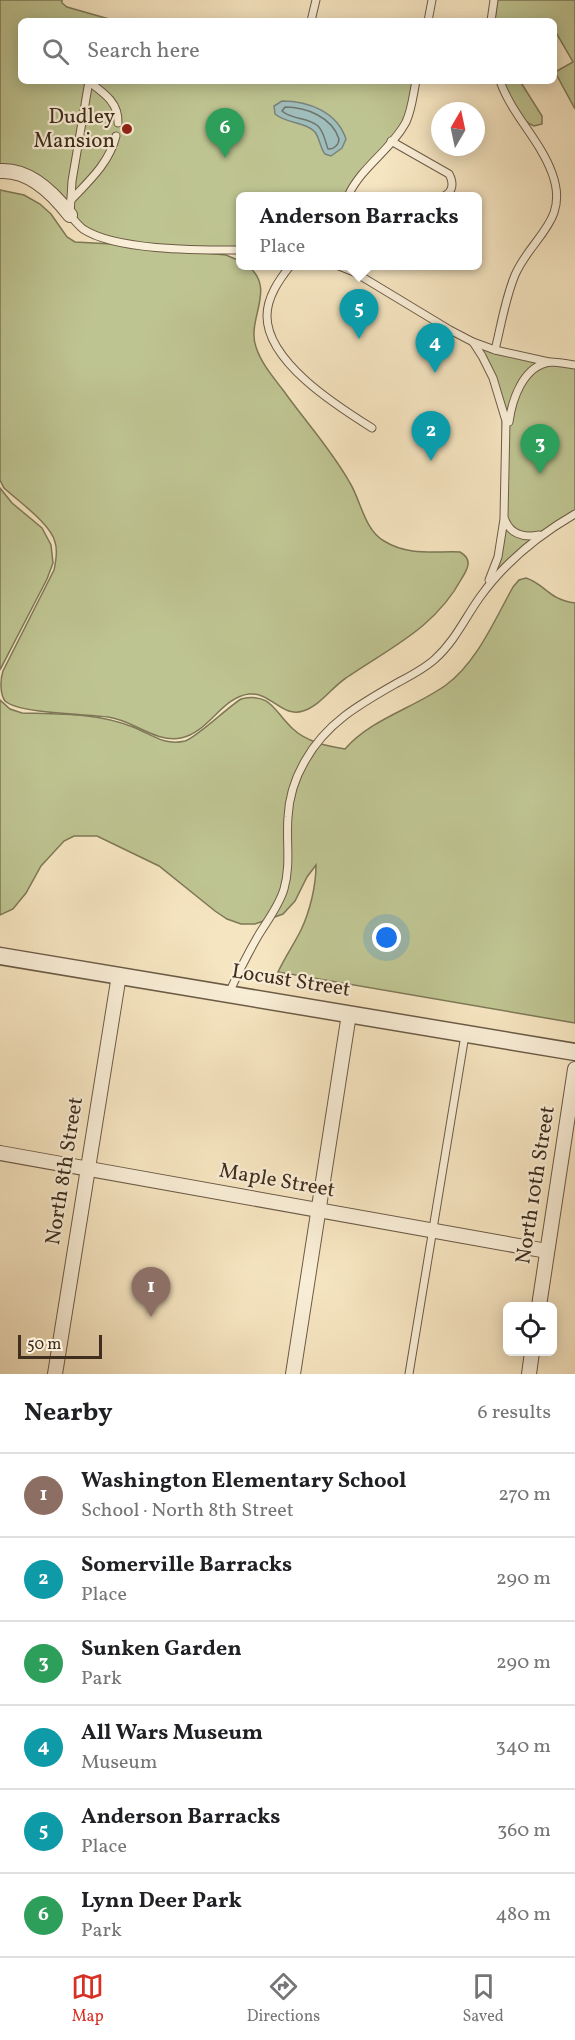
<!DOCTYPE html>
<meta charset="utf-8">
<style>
:root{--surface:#fff;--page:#f6f6f6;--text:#202124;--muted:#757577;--line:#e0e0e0;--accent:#d93025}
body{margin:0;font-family:Vollkorn,serif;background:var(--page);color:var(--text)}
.controls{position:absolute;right:18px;bottom:18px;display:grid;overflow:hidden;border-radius:9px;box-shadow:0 3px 15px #0003}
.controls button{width:54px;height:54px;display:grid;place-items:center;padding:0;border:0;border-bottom:2px solid var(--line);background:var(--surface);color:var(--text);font:30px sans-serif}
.compass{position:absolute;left:431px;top:102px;width:54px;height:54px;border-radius:50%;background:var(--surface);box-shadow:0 3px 15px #0003;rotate:9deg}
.scale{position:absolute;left:18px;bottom:15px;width:84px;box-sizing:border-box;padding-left:6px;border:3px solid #3f2d1d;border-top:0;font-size:16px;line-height:21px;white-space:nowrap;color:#3f2d1d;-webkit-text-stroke:4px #f9eed7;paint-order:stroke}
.you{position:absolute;left:387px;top:938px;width:21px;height:21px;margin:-15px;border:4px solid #fff;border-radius:50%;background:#1a73e8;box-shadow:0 0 0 9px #1a73e833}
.badge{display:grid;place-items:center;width:39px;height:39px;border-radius:50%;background:var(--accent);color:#fff;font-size:20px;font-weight:700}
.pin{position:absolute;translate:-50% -50px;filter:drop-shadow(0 2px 3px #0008)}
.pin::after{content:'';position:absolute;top:32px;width:21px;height:18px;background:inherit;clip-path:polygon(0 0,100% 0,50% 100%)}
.popup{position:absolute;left:236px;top:192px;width:246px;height:78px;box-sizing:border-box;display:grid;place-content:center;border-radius:9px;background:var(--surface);filter:drop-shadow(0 2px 4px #0005);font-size:20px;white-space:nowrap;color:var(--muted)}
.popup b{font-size:22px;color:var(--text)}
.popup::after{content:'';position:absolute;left:50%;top:100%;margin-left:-12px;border:12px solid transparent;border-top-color:var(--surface)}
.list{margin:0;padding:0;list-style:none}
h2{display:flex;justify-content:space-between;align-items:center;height:78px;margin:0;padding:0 24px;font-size:26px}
h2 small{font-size:20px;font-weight:400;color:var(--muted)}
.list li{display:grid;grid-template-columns:39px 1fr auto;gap:18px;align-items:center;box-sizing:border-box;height:84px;padding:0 24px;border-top:2px solid var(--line)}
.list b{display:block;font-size:22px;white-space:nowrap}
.list p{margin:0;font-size:20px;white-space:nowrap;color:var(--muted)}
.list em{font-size:20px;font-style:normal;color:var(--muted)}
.icon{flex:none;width:33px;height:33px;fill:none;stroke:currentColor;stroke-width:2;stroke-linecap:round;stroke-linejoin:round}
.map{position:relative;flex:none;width:575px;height:1374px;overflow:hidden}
.search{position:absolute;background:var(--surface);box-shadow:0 3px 15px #0003;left:18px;right:18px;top:18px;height:66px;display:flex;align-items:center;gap:15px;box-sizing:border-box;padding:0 21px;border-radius:9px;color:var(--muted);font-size:22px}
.sheet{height:582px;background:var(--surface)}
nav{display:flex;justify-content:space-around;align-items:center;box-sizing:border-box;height:84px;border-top:2px solid var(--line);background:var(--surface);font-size:16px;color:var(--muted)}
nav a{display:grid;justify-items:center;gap:3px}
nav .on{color:var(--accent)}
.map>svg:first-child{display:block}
.green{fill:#bec491;stroke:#7e7857;stroke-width:1.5}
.water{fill:#9fbdbb;stroke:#79837c;stroke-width:1.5}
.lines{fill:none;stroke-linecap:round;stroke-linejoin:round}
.shore{stroke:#6f756c;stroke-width:1.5}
.service-casing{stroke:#6d5b46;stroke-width:9}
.minor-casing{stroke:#6d5b46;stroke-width:16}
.tertiary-casing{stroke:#6d5b46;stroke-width:19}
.service{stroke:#f9eed7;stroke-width:7}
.minor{stroke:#f9eed7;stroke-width:14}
.tertiary{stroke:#f9eed7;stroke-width:16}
.poi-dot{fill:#8f2418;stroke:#f9eed7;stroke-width:2}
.labels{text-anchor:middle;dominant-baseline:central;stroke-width:4.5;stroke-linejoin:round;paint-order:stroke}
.poi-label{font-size:21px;fill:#3f2d1d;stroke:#f9eed7;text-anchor:end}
.street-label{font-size:21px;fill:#3f2d1d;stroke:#f9eed7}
</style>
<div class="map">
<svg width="575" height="1374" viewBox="0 0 575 1374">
<rect width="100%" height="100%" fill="#f6e5c1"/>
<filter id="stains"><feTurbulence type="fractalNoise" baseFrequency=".00333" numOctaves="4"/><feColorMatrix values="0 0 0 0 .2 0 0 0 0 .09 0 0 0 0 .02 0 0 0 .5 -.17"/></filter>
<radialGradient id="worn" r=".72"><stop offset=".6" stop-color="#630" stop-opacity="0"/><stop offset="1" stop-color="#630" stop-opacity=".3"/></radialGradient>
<!-- green -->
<g class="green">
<path d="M 0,0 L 62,0 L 62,3 L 67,7 L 116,21 L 21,21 L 21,81 L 416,81 L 407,120 L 348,196 L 240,196 L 240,250 L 142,245 L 84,230 L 53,195 L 0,171 Z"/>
<path d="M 497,0 L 575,0 L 575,109 L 555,72 L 573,62 L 554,29 L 554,21 L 495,21 Z"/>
<path d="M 503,81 L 520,81 L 542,116 L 542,124 L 534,126 C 517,120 509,96 503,81 Z"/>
<path d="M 0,190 L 24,195 L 40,204 L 51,214 L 67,237 L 75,242 L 112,244 L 226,255 L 240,261 L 240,266 L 248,266 C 277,289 246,319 256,347 C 261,363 273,377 283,390 C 305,421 331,449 350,483 C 361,501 364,529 384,541 C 408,556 434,551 460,552 C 472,559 469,567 462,578 C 435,628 391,647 346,678 C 332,687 320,706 303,711 C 282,718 271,692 249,694 C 222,697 208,733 181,738 C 155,743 133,720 108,717 C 86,714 20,714 5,701 C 0,694 0,680 3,671 L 54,570 C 56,561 58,551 55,542 C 51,524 18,501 4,488 L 0,480 Z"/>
<path d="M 473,342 L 575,365 L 575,514 L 492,576 L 504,517 L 502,403 Z"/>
<path d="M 0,488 L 12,503 L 42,528 L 51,545 L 53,563 L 47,579 L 0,670 Z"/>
<path d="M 526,578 C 545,584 549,600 575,603 L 575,1023 L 278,972 C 285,957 294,944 301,930 C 310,911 316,886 316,865 L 307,877 L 295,901 L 283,914 L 255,924 L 241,924 L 227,919 L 215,911 L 159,866 L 97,836 L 74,836 L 64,841 L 41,866 L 26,893 L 13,909 L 0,915 L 0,700 L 10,709 L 22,713 C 59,714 98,713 133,727 C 151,734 164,746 185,741 C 196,738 228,707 241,699 C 272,692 274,712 293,729 C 307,742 327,746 345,749 C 371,719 414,708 446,685 C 477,662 494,621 513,587 L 519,580 Z"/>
</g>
<!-- water -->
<path class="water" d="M 282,101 C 309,101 337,112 346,139 L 342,148 L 331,156 L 325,154 C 320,148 320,139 315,132 C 306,122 287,124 275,114 L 274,106 Z"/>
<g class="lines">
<!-- shore -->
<path class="shore" d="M 285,107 C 306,107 332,117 339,139 C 339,144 334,150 328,149 C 325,141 324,132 318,126 C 308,117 292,120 282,111 Z"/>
<defs>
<g id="service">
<path d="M 311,21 L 316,0"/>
<path d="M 428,21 L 432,0"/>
<path d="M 491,21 L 494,0"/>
<path d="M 89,81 L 72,181 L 70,215 C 74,220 78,225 83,229 C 116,251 201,250 240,250"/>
<path d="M 89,82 C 104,93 119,103 118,123"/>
<path d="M 391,141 L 449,174 C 454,183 453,192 444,196"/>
<path d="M 348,196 C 361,167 391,150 406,122 C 412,109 413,95 416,81"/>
<path d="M 71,200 C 90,180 109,163 116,136"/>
<path d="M 290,266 C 279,280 267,297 267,316 C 267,362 337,406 372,428"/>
<path d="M 339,266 L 354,272 L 450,330 L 473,342 L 482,356 L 493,378 L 506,421 L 504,517 C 509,534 523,538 539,535"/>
<path d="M 473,342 L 495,350 L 549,362"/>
<path d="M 495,350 C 501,326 505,299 515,275 C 532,236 570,221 552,173 C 540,140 512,115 500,81"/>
<path d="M 509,422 C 512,400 523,365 551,362 C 558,362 567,364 575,365"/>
<path d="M 489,580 L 498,557 L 504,519"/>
<path d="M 229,993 C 238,973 247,955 258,936 C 267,921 279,906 284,889 C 291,865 286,841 288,817 C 289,797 295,778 305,761 C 326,723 360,704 397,683 C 410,676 424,669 435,659 C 455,641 465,618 480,597 C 505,562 537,536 575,514"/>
<path d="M 409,1374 L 465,1035"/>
</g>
<g id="minor">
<path d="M 0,171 C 29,169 54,194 70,215"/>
<path d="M 0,1153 L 547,1251"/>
<path d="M 539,1306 L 575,1069"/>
<path d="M 55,1374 L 119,975"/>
<path d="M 293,1374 L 349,1014"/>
<path d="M 529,1374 L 532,1352"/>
</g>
<path id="tertiary" d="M 0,956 L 575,1052"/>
</defs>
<!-- service casing -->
<use href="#service" class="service-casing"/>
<!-- minor casing -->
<use href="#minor" class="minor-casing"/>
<!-- tertiary casing -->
<use href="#tertiary" class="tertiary-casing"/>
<!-- service -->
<use href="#service" class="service"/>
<!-- minor -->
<use href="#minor" class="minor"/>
<!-- tertiary -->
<use href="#tertiary" class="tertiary"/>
</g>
<!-- markers -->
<circle class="poi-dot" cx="127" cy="129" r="6"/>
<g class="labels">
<!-- poi labels -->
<g class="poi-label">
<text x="115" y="117">Dudley<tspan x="115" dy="24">Mansion</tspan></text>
</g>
<!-- street labels -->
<g class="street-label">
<text transform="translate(291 981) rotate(9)">Locust Street</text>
<text transform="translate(65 1171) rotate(-81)">North 8th Street</text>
<text transform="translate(277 1181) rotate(10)">Maple Street</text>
<text transform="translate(536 1185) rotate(-81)">North 10th Street</text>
</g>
</g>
<rect width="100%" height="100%" filter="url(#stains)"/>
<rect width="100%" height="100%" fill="url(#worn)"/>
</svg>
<div class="controls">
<button><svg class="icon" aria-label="locate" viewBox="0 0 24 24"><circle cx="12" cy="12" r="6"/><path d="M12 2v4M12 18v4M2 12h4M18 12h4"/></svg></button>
</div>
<svg class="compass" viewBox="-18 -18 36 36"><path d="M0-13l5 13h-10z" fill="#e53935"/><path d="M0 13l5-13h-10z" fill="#757577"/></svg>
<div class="scale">50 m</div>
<div class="you"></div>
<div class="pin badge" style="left:151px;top:1317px;background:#8d6e63">1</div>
<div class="pin badge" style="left:431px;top:461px;background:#0f9aa8">2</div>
<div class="pin badge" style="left:540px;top:474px;background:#2e9e5b">3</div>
<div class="pin badge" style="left:435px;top:373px;background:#0f9aa8">4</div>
<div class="pin badge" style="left:359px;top:339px;background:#0f9aa8">5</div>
<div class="popup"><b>Anderson Barracks</b>Place</div>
<div class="pin badge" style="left:225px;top:158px;background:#2e9e5b">6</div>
<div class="search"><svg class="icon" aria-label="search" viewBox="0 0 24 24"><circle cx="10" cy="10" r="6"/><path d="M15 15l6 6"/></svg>Search here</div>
</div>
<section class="sheet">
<h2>Nearby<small>6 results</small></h2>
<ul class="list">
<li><span class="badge" style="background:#8d6e63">1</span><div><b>Washington Elementary School</b><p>School · North 8th Street</p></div><em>270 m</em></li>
<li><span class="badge" style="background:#0f9aa8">2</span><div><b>Somerville Barracks</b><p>Place</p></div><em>290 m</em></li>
<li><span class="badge" style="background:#2e9e5b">3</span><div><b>Sunken Garden</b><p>Park</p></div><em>290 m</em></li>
<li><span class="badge" style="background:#0f9aa8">4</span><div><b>All Wars Museum</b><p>Museum</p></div><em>340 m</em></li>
<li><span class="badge" style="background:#0f9aa8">5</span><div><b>Anderson Barracks</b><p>Place</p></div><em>360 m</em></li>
<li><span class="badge" style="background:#2e9e5b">6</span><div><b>Lynn Deer Park</b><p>Park</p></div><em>480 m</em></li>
</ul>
</section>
<nav>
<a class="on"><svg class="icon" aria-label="map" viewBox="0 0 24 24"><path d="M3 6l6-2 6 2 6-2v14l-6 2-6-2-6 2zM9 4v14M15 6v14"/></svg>Map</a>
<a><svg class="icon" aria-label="directions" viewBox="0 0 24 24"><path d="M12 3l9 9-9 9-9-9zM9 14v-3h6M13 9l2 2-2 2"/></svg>Directions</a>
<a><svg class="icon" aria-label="saved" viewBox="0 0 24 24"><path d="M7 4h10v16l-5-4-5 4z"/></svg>Saved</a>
</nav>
